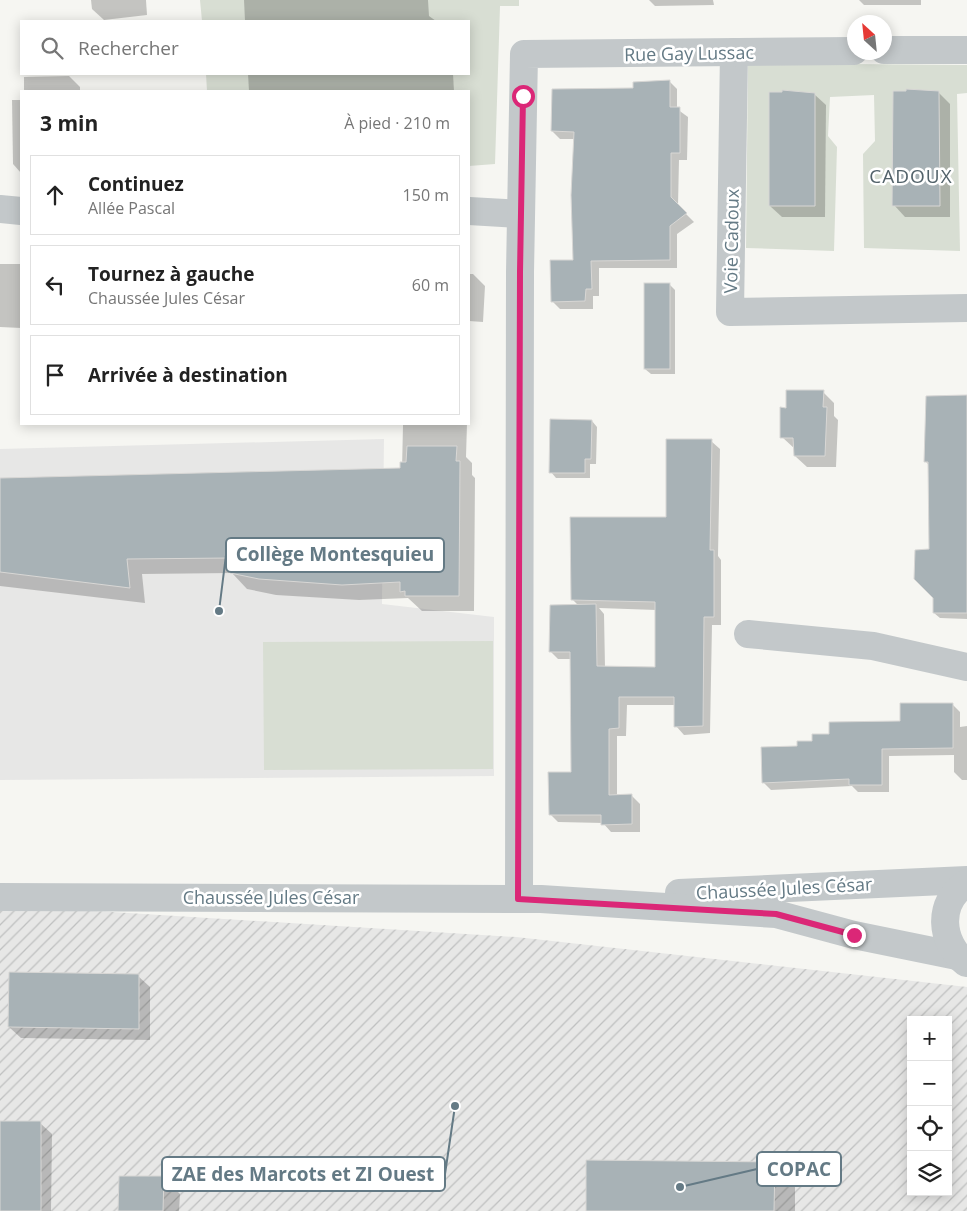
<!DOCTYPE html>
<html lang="fr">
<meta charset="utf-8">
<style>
:root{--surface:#fff;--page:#f2f2f2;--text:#222;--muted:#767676;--line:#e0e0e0}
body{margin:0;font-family:"Open Sans",sans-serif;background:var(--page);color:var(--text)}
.controls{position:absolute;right:15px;bottom:15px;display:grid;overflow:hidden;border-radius:0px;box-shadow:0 2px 12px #0003}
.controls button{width:45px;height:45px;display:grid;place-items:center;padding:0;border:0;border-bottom:1px solid var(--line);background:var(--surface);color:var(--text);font:25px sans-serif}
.compass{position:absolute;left:847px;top:15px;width:45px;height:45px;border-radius:50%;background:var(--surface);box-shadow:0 2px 12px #0003;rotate:333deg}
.stop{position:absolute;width:15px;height:15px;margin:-11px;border:4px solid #db2777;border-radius:50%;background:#fff}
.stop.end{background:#db2777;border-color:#fff;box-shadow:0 1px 5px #0008}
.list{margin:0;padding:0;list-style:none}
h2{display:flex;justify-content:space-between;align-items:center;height:65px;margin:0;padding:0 20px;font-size:21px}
h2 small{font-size:16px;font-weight:400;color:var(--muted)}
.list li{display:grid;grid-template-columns:32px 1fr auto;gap:15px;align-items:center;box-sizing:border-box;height:80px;margin:0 10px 10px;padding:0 10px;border:1px solid var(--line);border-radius:0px}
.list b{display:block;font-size:19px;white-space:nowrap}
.list p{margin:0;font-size:16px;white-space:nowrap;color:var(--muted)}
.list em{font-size:16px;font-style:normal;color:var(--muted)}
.icon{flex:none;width:28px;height:28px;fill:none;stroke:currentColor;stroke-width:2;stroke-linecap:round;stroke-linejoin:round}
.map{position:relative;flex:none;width:967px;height:1211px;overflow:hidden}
.search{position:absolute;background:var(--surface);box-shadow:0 2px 12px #0003;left:20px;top:20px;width:450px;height:55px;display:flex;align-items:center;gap:12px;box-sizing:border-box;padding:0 18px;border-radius:0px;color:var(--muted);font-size:19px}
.panel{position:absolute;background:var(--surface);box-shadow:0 2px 12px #0003;left:20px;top:90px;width:450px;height:335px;border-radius:0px}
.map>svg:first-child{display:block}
.built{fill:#e7e7e6}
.industrial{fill:url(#industrial-furrows);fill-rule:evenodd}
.grass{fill:#d8ded3}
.shadow{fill:#0003;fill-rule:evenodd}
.building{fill:#a8b2b6;stroke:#d8d7d5}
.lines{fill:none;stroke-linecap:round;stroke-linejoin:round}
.minor{stroke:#c3c8ca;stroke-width:28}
.tertiary{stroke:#c3c8ca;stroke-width:28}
.route{stroke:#db2777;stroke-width:6}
.labels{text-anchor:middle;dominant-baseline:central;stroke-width:5;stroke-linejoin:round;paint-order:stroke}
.street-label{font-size:18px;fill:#647a85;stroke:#fff}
.neighbourhood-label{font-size:19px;letter-spacing:1px;fill:#52626a;stroke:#fff}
.leader{fill:none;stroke:#647a85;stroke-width:2}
.callout-dot{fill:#647a85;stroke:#fff;stroke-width:2}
.callout{fill:#fff;stroke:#647a85;stroke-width:2}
.callout-label{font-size:19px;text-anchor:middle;font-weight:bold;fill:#647a85}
</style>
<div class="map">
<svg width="967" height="1211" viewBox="0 0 967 1211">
<defs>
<pattern id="industrial-furrows" width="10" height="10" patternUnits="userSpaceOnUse" patternTransform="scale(1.25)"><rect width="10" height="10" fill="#e7e7e6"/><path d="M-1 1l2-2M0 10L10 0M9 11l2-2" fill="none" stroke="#bfc0c0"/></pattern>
</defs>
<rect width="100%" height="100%" fill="#f6f6f2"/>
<!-- built -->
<path class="built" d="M 384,439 L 382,604 L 494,617 L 494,776 L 0,780 L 0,449 Z"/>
<!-- industrial -->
<path class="industrial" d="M 0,905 L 516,937 L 967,987 L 967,1211 L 0,1211 ZM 911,1020 L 948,1020 L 948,1192 L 911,1192 Z"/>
<!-- grass -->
<g class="grass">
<path d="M 200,0 L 519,0 L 519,6 L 500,6 L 495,164 L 469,166 L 469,91 L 207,91 L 206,74 L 469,74 L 469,21 L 202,21 Z"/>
<path d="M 748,63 L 967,65 L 967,93 L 957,94 L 960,251 L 864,248 L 863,154 L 875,141 L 874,95 L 830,97 L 828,136 L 837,147 L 834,251 L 746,248 Z"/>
<path d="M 493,641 L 493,769 L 264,770 L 263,642 Z"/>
</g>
<!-- shadow -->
<g class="shadow">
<path d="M 91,0 L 146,0 L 147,15 L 104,20 L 92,9 Z"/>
<path d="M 244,0 L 428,0 L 429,16 L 436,21 L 245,21 Z"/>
<path d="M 713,0 L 714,5 L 655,6 L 649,0 Z"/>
<path d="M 859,0 L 921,0 L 921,5 L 864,5 Z"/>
<path d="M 248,74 L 453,74 L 454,91 L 249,91 Z"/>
<path d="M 69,76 L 80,87 L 80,91 L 24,91 L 24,77 Z"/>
<path d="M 669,81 L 677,89 L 677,109 L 688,117 L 687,160 L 679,160 L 678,206 L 694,222 L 677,234 L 677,268 L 599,268 L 599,296 L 593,296 L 593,309 L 560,309 L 552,301 L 574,261 L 575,139 L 560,139 L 552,131 L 634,89 Z"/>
<path d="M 939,93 L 950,104 L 950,217 L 905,217 L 894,205 Z"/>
<path d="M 814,94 L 826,105 L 825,217 L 782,217 L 770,206 Z"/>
<path d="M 12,100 L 21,100 L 21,173 L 13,164 Z"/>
<path d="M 0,264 L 21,264 L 21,328 L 0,327 Z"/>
<path d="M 469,274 L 473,274 L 485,286 L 483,322 L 469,321 L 469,323 Z"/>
<path d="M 669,284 L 675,290 L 675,374 L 651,374 L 645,369 Z"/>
<path d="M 823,392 L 834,403 L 834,416 L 838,420 L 836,467 L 807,467 L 795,456 L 795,449 L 782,437 L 787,409 Z"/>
<path d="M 967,396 L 967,619 L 940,618 L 934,613 L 930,550 L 929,465 L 926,462 Z"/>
<path d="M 592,421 L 597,427 L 596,464 L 590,464 L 590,478 L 556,478 L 551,472 Z"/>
<path d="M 370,424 L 467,424 L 466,457 L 472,463 L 472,475 L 475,478 L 474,611 L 422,611 L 408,598 L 359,600 L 276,595 L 247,589 L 232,573 L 142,574 L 145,603 L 0,586 L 0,479 L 402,469 L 403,425 Z"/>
<path d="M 711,441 L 720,449 L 718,556 L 721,560 L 721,625 L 712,625 L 710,733 L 684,735 L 676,726 L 676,705 L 627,705 L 626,736 L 617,736 L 617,796 L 632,796 L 640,804 L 640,832 L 611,832 L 603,823 L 558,822 L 550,814 L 572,774 L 571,659 L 558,659 L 550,651 L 579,606 L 573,600 L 667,518 ZM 599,608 L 656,610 L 656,668 L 605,667 L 604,614 Z"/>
<path d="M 952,704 L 960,712 L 960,727 L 967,726 L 967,780 L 962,780 L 954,772 L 954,755 L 889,756 L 889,792 L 858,792 L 852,786 L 771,790 L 763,782 L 798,748 L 830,735 L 901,722 Z"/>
<path d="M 138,976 L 150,987 L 150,1040 L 21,1038 L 9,1027 Z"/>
<path d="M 0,1122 L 40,1123 L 52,1134 L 51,1211 L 0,1211 Z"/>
<path d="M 774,1163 L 795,1184 L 795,1211 L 588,1211 Z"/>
<path d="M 163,1177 L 180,1194 L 179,1211 L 119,1211 Z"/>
</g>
<!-- building -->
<g class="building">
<path d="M 670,80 L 670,107 L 680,107 L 680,153 L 671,153 L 671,197 L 687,213 L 670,226 L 670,260 L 591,261 L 592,289 L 586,289 L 585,301 L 551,302 L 550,260 L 573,260 L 571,195 L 574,132 L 551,131 L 552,89 L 633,88 L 633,82 Z"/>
<path d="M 906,89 L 939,91 L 940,206 L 892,206 L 893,91 L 906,91 Z"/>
<path d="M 782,90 L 815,93 L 815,206 L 769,206 L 769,92 L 782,92 Z"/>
<rect x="644" y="283" width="26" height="86"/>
<path d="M 786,390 L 824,390 L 823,407 L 827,407 L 825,456 L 794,456 L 793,438 L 780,438 L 780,407 L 786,408 Z"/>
<path d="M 967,395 L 967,613 L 933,613 L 933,598 L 914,579 L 915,550 L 929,549 L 928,462 L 924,462 L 926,396 Z"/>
<path d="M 550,419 L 592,420 L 591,459 L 585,459 L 585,473 L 549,473 Z"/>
<path d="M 666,439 L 712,439 L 710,550 L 714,550 L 714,617 L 704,617 L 703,726 L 674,727 L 674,697 L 619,697 L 619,728 L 609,729 L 609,795 L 632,794 L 632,824 L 601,825 L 601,815 L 549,815 L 548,772 L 571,772 L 570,652 L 549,652 L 550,605 L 596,604 L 597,666 L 655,667 L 655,602 L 571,600 L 570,517 L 666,517 Z"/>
<path d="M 407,446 L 457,446 L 456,461 L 460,461 L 459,596 L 405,596 L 405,591 L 400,592 L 400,582 L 342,585 L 259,579 L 230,573 L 229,558 L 127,559 L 130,588 L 0,572 L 0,478 L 400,468 L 400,462 L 406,462 Z"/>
<path d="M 900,703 L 953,703 L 953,748 L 882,749 L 882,785 L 849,785 L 849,779 L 762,783 L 761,747 L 797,746 L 797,741 L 812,741 L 812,734 L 829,734 L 829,722 L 900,721 Z"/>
<path d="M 9,972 L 139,974 L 139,1029 L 8,1027 Z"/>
<rect x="0" y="1121" width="41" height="90"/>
<path d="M 586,1160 L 775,1162 L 774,1211 L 586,1211 Z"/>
<path d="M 119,1176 L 164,1176 L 163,1211 L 118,1211 Z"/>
</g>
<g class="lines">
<!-- minor -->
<g class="minor">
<path d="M 884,50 L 967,50"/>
<path d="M 734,52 L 730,312 L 967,308"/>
<path d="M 0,209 L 21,211"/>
<path d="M 469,211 L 521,214"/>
<path d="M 748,634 L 873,646 L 967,667"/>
<path d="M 519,899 L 520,272 L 524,54 L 854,51"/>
</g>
<!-- tertiary -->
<g class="tertiary">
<path d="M 679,893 L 967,880"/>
<path d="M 0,897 L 541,899 L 776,914 L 854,935 L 957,956"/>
<path d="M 966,963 C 940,943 936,902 967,883"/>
</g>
</g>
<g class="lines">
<!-- route -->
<path class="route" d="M 523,96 L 520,272 L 518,899 L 776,914 L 854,935"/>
</g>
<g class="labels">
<!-- street labels -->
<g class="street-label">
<text transform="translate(689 53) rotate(-1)">Rue Gay Lussac</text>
<text transform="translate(731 241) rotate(-89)">Voie Cadoux</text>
<text transform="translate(784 888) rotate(-3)">Chaussée Jules César</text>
<text x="271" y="897">Chaussée Jules César</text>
</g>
<!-- neighbourhood labels -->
<g class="neighbourhood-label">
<text x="911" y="176">CADOUX</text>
</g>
</g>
<!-- callouts -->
<path class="leader" d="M219 611L226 555M680 1187L757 1169M455 1106L445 1174"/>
<g class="callout-dot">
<circle cx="219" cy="611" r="5"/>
<circle cx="680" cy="1187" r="5"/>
<circle cx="455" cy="1106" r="5"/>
</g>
<g class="callout">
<rect x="226" y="538" width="218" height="34" rx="5"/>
<rect x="757" y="1152" width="84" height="34" rx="5"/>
<rect x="162" y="1157" width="283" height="34" rx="5"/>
</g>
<g class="callout-label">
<text x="335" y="561">Collège Montesquieu</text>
<text x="799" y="1176">COPAC</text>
<text x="303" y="1181">ZAE des Marcots et ZI Ouest</text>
</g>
</svg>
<div class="controls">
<button>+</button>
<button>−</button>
<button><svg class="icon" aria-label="locate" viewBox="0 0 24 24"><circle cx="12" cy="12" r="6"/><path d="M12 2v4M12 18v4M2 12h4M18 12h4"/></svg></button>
<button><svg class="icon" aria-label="layers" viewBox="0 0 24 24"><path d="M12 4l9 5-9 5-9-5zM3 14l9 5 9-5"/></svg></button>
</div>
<svg class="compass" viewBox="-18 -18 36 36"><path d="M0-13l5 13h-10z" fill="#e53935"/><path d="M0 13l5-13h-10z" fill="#767676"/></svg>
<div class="stop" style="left:523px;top:96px"></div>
<div class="stop end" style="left:854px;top:935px"></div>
<div class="search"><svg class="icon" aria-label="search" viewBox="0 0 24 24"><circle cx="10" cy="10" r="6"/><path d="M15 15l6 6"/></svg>Rechercher</div>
<section class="panel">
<h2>3 min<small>À pied · 210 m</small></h2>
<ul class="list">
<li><svg class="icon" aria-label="ahead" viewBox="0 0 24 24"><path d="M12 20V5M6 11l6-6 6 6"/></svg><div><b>Continuez</b><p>Allée Pascal</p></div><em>150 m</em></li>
<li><svg class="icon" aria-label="left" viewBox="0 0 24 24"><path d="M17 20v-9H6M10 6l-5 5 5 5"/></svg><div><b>Tournez à gauche</b><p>Chaussée Jules César</p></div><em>60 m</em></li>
<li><svg class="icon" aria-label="arrive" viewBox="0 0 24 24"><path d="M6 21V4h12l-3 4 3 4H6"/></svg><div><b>Arrivée à destination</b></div></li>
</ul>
</section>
</div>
